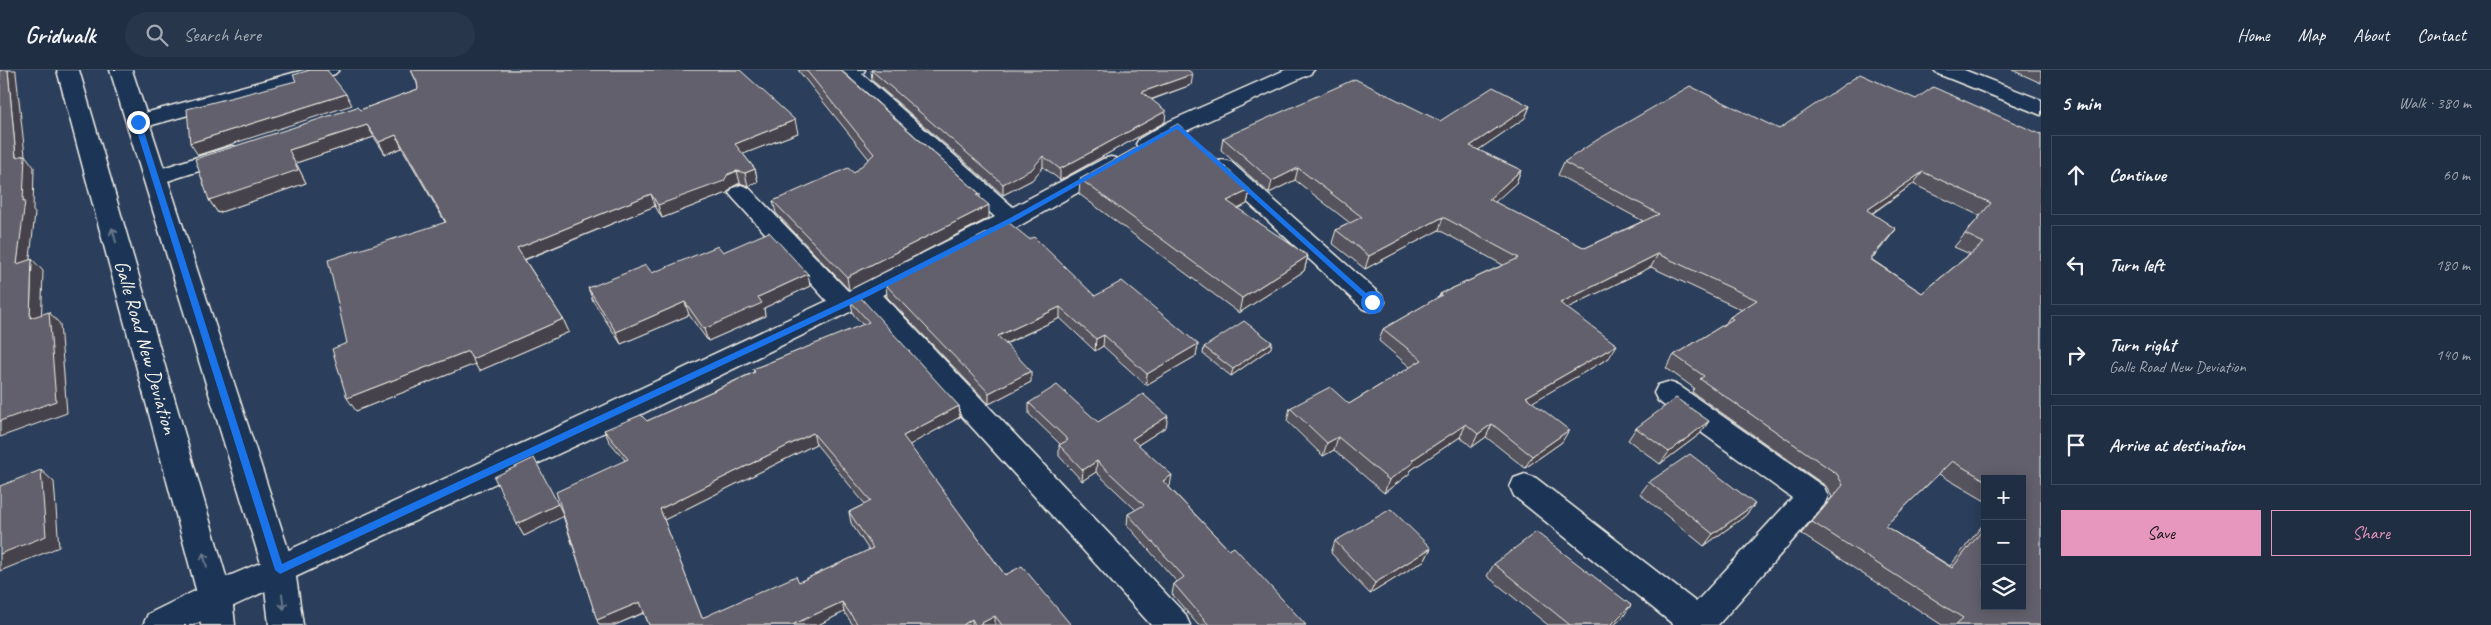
<!DOCTYPE html>
<meta charset="utf-8">
<style>
:root{--surface:#202e44;--page:#28364b;--text:#f1f3f6;--muted:#a2a8b2;--line:#3d4a5d;--accent:#e797bd}
body{margin:0;font-family:Caveat,sans-serif;background:var(--page);color:var(--text)}
.controls{position:absolute;right:15px;bottom:15px;display:grid;overflow:hidden;border-radius:0px;box-shadow:0 2px 12px #0003}
.controls button{width:45px;height:45px;display:grid;place-items:center;padding:0;border:0;border-bottom:1px solid var(--line);background:var(--surface);color:var(--text);font:25px sans-serif}
.stop{position:absolute;width:15px;height:15px;margin:-11px;border:4px solid #1a73e8;border-radius:50%;background:#fff}
.stop.end{background:#1a73e8;border-color:#fff;box-shadow:0 1px 5px #0008}
.list{margin:0;padding:0;list-style:none}
h2{display:flex;justify-content:space-between;align-items:center;height:65px;margin:0;padding:0 20px;font-size:21px}
h2 small{font-size:16px;font-weight:400;color:var(--muted)}
.list li{display:grid;grid-template-columns:32px 1fr auto;gap:15px;align-items:center;box-sizing:border-box;height:80px;margin:0 10px 10px;padding:0 10px;border:1px solid var(--line);border-radius:0px}
.list b{display:block;font-size:19px;white-space:nowrap}
.list p{margin:0;font-size:16px;white-space:nowrap;color:var(--muted)}
.list em{font-size:16px;font-style:normal;color:var(--muted)}
.actions{display:flex;gap:10px;padding:15px 20px}
.actions a{flex:1;padding:11px 0;border:1px solid var(--accent);border-radius:0px;text-align:center;font-size:18px;color:var(--accent)}
.actions .main{background:var(--accent);color:#111}
.icon{flex:none;width:28px;height:28px;fill:none;stroke:currentColor;stroke-width:2;stroke-linecap:round;stroke-linejoin:round}
.map{position:relative;flex:none;width:2041px;height:555px;overflow:hidden}
header{display:flex;align-items:center;gap:30px;box-sizing:border-box;height:70px;padding:0 25px;background:var(--surface);border-bottom:1px solid var(--line)}
header strong{font-size:24px}
nav{display:flex;gap:28px;margin-inline-start:auto;font-size:18px}
.search{width:350px;height:45px;background:var(--page);display:flex;align-items:center;gap:12px;box-sizing:border-box;padding:0 18px;border-radius:28px;color:var(--muted);font-size:19px}
main{display:flex}
aside{flex:1;background:var(--surface)}
.map>svg:first-child{display:block}
.lines{fill:none;stroke-linecap:round;stroke-linejoin:round}
.street-casing{stroke:#f4f1e8;stroke-width:3}
.primary-casing{stroke:#f4f1e8;stroke-width:3}
.street{fill:#1d3557;fill-rule:evenodd}
.primary{fill:#1d3557;fill-rule:evenodd}
.wall{fill:#54535d;stroke:#f4f1e8;fill-rule:evenodd}
.shaded-wall{fill:#45434c;stroke:#f4f1e8}
.building{fill:#62606c;stroke:#f4f1e8;fill-rule:evenodd}
.oneway{stroke:#68778a}
.route{fill:#1a73e8}
.labels{text-anchor:middle;dominant-baseline:central;stroke-width:4;stroke-linejoin:round;paint-order:stroke}
.street-label{font-size:21px;fill:#f4f1e8;stroke:#1d3557}
</style>
<header>
<strong>Gridwalk</strong>
<div class="search"><svg class="icon" aria-label="search" viewBox="0 0 24 24"><circle cx="10" cy="10" r="6"/><path d="M15 15l6 6"/></svg>Search here</div>
<nav><a>Home</a><a>Map</a><a>About</a><a>Contact</a></nav>
</header>
<main>
<div class="map">
<svg width="2041" height="555" viewBox="0 0 2041 555">
<rect width="100%" height="100%" fill="#2b3e5b"/>
<filter id="ink" filterUnits="userSpaceOnUse"><feTurbulence type="fractalNoise" baseFrequency=".02" numOctaves="2"/><feDisplacementMap in="SourceGraphic" scale="10" xChannelSelector="R" yChannelSelector="G"/><feConvolveMatrix kernelMatrix="1 2 1 2 8 2 1 2 1" color-interpolation-filters="sRGB"/></filter>
<g filter="url(#ink)">
<g class="lines">
<defs>
<g id="street">
<path d="M 304,0 L 339,0 L 335,4 L 138,59 L 130,57 L 127,52 L 130,47 Z"/>
<path d="M 843,0 L 865,0 L 862,4 L 1013,137 L 1103,89 L 1111,87 L 1119,89 L 1123,94 L 1119,99 L 1021,155 L 883,225 L 1185,544 L 1190,555 L 1151,555 L 862,236 L 605,362 L 193,555 L 143,555 L 148,544 L 203,517 L 267,490 L 584,345 L 827,231 L 733,128 L 729,123 L 733,118 L 741,115 L 749,118 L 848,221 L 995,147 L 842,10 L 839,5 Z"/>
<path d="M 1285,0 L 1314,0 L 1310,4 L 1186,61 L 1155,79 L 1147,81 L 1139,79 L 1136,74 L 1139,69 L 1170,51 Z"/>
<path d="M 232,76 L 240,78 L 244,83 L 240,88 L 155,115 L 147,113 L 143,108 L 147,103 Z"/>
<path d="M 1223,90 L 1231,92 L 1381,225 L 1385,232 L 1381,239 L 1372,241 L 1363,239 L 1215,102 L 1211,97 L 1215,92 Z"/>
<path d="M 1668,312 L 1678,315 L 1824,417 L 1828,426 L 1824,435 L 1718,555 L 1674,555 L 1514,426 L 1510,417 L 1514,408 L 1525,404 L 1536,408 L 1696,532 L 1792,428 L 1658,331 L 1654,323 L 1658,315 Z"/>
</g>
<g id="primary">
<path d="M 57,0 L 79,0 L 232,527 L 235,555 L 201,555 L 198,527 Z"/>
<path d="M 110,0 L 132,0 L 295,500 L 303,555 L 269,555 L 263,500 Z"/>
<path d="M 1934,0 L 1964,0 L 2041,30 L 2041,45 L 1938,4 Z"/>
</g>
</defs>
<!-- street casing -->
<use href="#street" class="street-casing"/>
<!-- primary casing -->
<use href="#primary" class="primary-casing"/>
<!-- street -->
<use href="#street" class="street"/>
<!-- primary -->
<use href="#primary" class="primary"/>
</g>
<!-- wall -->
<g class="wall">
<path d="M 411,0 L 740,0 L 798,63 L 743,84 L 755,99 L 758,112 L 748,116 L 740,113 L 732,117 L 727,123 L 662,148 L 655,136 L 525,190 L 563,249 L 569,262 L 479,301 L 475,294 L 356,341 L 347,273 L 445,152 L 402,78 L 385,84 L 374,67 L 296,93 L 306,113 L 218,143 L 209,130 L 360,40 L 418,19 L 417,13 Z"/>
<path d="M 798,0 L 841,0 L 980,124 L 980,128 L 989,148 L 849,220 L 776,143 L 773,131 L 854,103 L 869,89 Z"/>
<path d="M 871,0 L 1191,15 L 1151,30 L 1165,52 L 1060,110 L 1043,97 L 1032,110 L 1003,125 L 872,10 Z"/>
<path d="M 2012,0 L 2041,0 L 2041,13 Z"/>
<path d="M 1916,29 L 2040,64 L 2041,555 L 1942,555 L 1801,464 L 1832,427 L 1826,416 L 1692,322 L 1694,318 L 1666,298 L 1674,285 L 1725,254 L 1730,247 L 1742,240 L 1651,197 L 1567,238 L 1609,288 L 1532,332 L 1562,372 L 1525,398 L 1486,367 L 1472,377 L 1460,367 L 1411,400 L 1409,404 L 1384,423 L 1334,380 L 1323,386 L 1287,351 L 1290,338 L 1349,334 L 1410,297 L 1379,271 L 1383,259 L 1439,227 L 1440,224 L 1503,195 L 1439,160 L 1365,199 L 1332,173 L 1336,160 L 1350,153 L 1295,110 L 1269,123 L 1221,80 L 1223,68 L 1440,51 L 1530,36 L 1525,48 L 1478,80 L 1521,100 L 1516,113 L 1494,132 L 1585,178 L 1643,151 L 1558,105 L 1564,92 L 1779,59 ZM 1913,114 L 1980,146 L 1954,177 L 1970,184 L 1922,223 L 1871,189 L 1896,159 L 1872,144 ZM 1939,404 L 1985,431 L 1985,409 L 2022,409 L 1985,536 L 1985,452 L 1950,496 L 1885,456 Z"/>
<path d="M 1080,109 L 1250,120 L 1247,134 L 1238,139 L 1308,186 L 1304,201 L 1239,243 L 1079,124 Z"/>
<path d="M 723,182 L 808,204 L 810,216 L 764,238 L 765,246 L 708,271 L 689,245 L 621,274 L 593,231 L 588,218 L 652,203 Z"/>
<path d="M 886,215 L 1095,226 L 1198,274 L 1196,286 L 1146,315 L 1103,276 L 1095,281 L 1060,248 L 1006,274 L 1031,312 L 989,334 L 887,227 Z"/>
<path d="M 851,232 L 959,336 L 960,347 L 909,375 L 1005,505 L 1071,555 L 853,555 L 844,542 L 818,555 L 649,555 L 644,543 L 615,555 L 599,555 L 563,446 L 524,466 L 517,454 L 562,441 L 625,390 L 609,371 L 604,360 L 647,351 L 754,302 L 753,299 L 863,255 L 853,244 ZM 816,374 L 865,434 L 849,442 L 851,453 L 869,480 L 799,512 L 702,548 L 664,450 Z"/>
<path d="M 1204,277 L 1271,278 L 1231,306 L 1203,284 Z"/>
<path d="M 1029,333 L 1098,352 L 1166,357 L 1138,375 L 1170,416 L 1169,417 L 1229,480 L 1306,555 L 1198,555 L 1172,524 L 1174,514 L 1177,512 L 1127,455 L 1128,444 L 1136,440 L 1096,402 L 1082,411 L 1059,386 L 1059,375 L 1060,374 L 1029,344 Z"/>
<path d="M 1709,351 L 1700,364 L 1660,394 L 1628,370 L 1636,358 Z"/>
<path d="M 1649,412 L 1755,434 L 1745,446 L 1704,476 L 1640,424 Z"/>
<path d="M 1335,471 L 1431,478 L 1425,490 L 1370,524 L 1331,483 Z"/>
<path d="M 1494,494 L 1623,547 L 1614,555 L 1548,555 L 1487,506 Z"/>
</g>
<!-- shaded-wall -->
<g class="shaded-wall">
<path d="M 8,0 L 16,0 L 16,3 L 25,85 L 34,97 L 33,141 L 35,143 L 28,206 L 17,194 L 23,132 L 16,87 Z"/>
<path d="M 1193,4 L 1191,15 L 1141,33 L 1142,22 Z"/>
<path d="M 346,24 L 352,35 L 198,85 L 190,73 Z"/>
<path d="M 1530,36 L 1525,48 L 1465,89 L 1470,76 Z"/>
<path d="M 1166,41 L 1165,52 L 1060,110 L 1060,99 Z"/>
<path d="M 795,50 L 798,63 L 738,86 L 735,74 Z"/>
<path d="M 367,55 L 374,67 L 296,93 L 306,113 L 218,143 L 209,130 L 289,80 Z"/>
<path d="M 396,65 L 402,78 L 385,84 L 379,72 Z"/>
<path d="M 1043,86 L 1043,97 L 1032,110 L 1003,125 L 1003,114 Z"/>
<path d="M 1298,98 L 1295,110 L 1269,123 L 1272,111 Z"/>
<path d="M 755,99 L 758,112 L 748,116 L 745,103 Z"/>
<path d="M 1521,100 L 1516,113 L 1484,142 L 1489,129 Z"/>
<path d="M 737,101 L 740,113 L 732,117 L 727,123 L 662,148 L 658,135 Z"/>
<path d="M 1923,102 L 1913,114 L 1858,153 L 1867,140 Z"/>
<path d="M 1250,120 L 1247,134 L 1224,146 L 1227,131 Z"/>
<path d="M 651,124 L 655,136 L 523,190 L 517,178 Z"/>
<path d="M 989,135 L 989,148 L 849,220 L 847,207 Z"/>
<path d="M 1443,147 L 1439,160 L 1365,199 L 1369,186 Z"/>
<path d="M 1896,159 L 1886,172 L 1861,202 L 1870,189 Z"/>
<path d="M 1658,184 L 1651,197 L 1553,245 L 1560,233 Z"/>
<path d="M 1308,186 L 1304,201 L 1239,243 L 1242,228 Z"/>
<path d="M 32,189 L 43,201 L 41,260 L 30,248 Z"/>
<path d="M 808,204 L 810,216 L 764,238 L 765,246 L 708,271 L 704,259 L 758,227 Z"/>
<path d="M 685,232 L 689,245 L 621,274 L 616,262 Z"/>
<path d="M 1060,237 L 1060,248 L 998,277 L 998,266 Z"/>
<path d="M 49,242 L 60,254 L 67,343 L 0,367 L 0,351 Z"/>
<path d="M 563,249 L 569,262 L 479,301 L 472,289 Z"/>
<path d="M 1104,265 L 1103,276 L 1095,281 L 1096,269 Z"/>
<path d="M 1272,272 L 1271,278 L 1231,306 L 1233,299 Z"/>
<path d="M 1198,274 L 1196,286 L 1146,315 L 1147,304 Z"/>
<path d="M 1617,275 L 1609,288 L 1519,340 L 1526,327 Z"/>
<path d="M 468,281 L 475,294 L 356,341 L 347,328 Z"/>
<path d="M 1031,301 L 1031,312 L 989,334 L 989,323 Z"/>
<path d="M 959,336 L 960,347 L 904,378 L 903,366 Z"/>
<path d="M 1168,346 L 1166,357 L 1130,380 L 1132,369 Z"/>
<path d="M 1709,351 L 1700,364 L 1660,394 L 1669,382 Z"/>
<path d="M 1466,354 L 1460,367 L 1411,400 L 1409,404 L 1384,423 L 1389,410 L 1412,390 Z"/>
<path d="M 1492,354 L 1486,367 L 1472,377 L 1478,364 Z"/>
<path d="M 1569,360 L 1562,372 L 1525,398 L 1532,386 Z"/>
<path d="M 813,363 L 816,374 L 664,450 L 660,439 Z"/>
<path d="M 1338,367 L 1334,380 L 1323,386 L 1327,373 Z"/>
<path d="M 1097,391 L 1096,402 L 1082,411 L 1083,400 Z"/>
<path d="M 41,400 L 54,412 L 59,477 L 0,501 L 0,484 Z"/>
<path d="M 1172,405 L 1170,416 L 1162,422 L 1163,411 Z"/>
<path d="M 558,434 L 564,446 L 524,466 L 517,454 Z"/>
<path d="M 1755,434 L 1745,446 L 1704,476 L 1713,464 Z"/>
<path d="M 1431,478 L 1425,490 L 1370,524 L 1375,513 Z"/>
<path d="M 640,532 L 645,542 L 615,555 L 599,555 L 597,550 Z"/>
<path d="M 842,532 L 844,542 L 818,555 L 792,555 Z"/>
<path d="M 1631,535 L 1623,547 L 1614,555 L 1611,555 Z"/>
<path d="M 995,546 L 995,555 L 978,555 Z"/>
<path d="M 972,549 L 972,555 L 963,555 Z"/>
</g>
<!-- building -->
<g class="building">
<path d="M 0,0 L 8,0 L 16,87 L 25,85 L 23,132 L 25,131 L 17,194 L 32,189 L 30,248 L 49,242 L 56,331 L 0,351 Z"/>
<path d="M 310,0 L 327,0 L 346,24 L 190,73 L 187,39 L 296,11 L 293,5 Z"/>
<path d="M 411,0 L 740,0 L 795,50 L 735,74 L 755,99 L 745,103 L 737,101 L 728,104 L 724,111 L 658,135 L 651,124 L 517,178 L 563,249 L 472,289 L 468,281 L 347,328 L 332,279 L 347,273 L 328,190 L 446,152 L 396,65 L 379,72 L 367,55 L 289,80 L 298,100 L 209,130 L 195,89 L 357,37 L 360,40 L 418,19 L 417,12 Z"/>
<path d="M 806,0 L 840,0 L 980,124 L 977,125 L 989,135 L 847,207 L 773,131 L 848,98 L 854,103 L 874,84 Z"/>
<path d="M 871,0 L 1188,0 L 1193,4 L 1142,22 L 1166,41 L 1060,99 L 1043,86 L 1032,99 L 1003,114 Z"/>
<path d="M 1860,4 L 1916,29 L 1933,17 L 2040,64 L 2041,63 L 2041,555 L 1955,555 L 1963,548 L 1812,452 L 1843,415 L 1837,404 L 1700,309 L 1704,306 L 1674,285 L 1733,249 L 1730,247 L 1757,230 L 1658,184 L 1560,233 L 1617,275 L 1526,327 L 1569,360 L 1532,386 L 1492,354 L 1478,364 L 1466,354 L 1412,390 L 1414,392 L 1389,410 L 1338,367 L 1327,373 L 1290,338 L 1330,317 L 1349,334 L 1422,290 L 1383,259 L 1442,225 L 1440,224 L 1519,188 L 1443,147 L 1369,186 L 1336,160 L 1362,147 L 1298,98 L 1272,111 L 1223,68 L 1355,9 L 1440,51 L 1493,17 L 1530,36 L 1470,76 L 1521,100 L 1489,129 L 1585,178 L 1659,144 L 1564,92 L 1597,70 L 1690,16 L 1779,59 ZM 1923,102 L 1991,133 L 1965,164 L 1984,173 L 1922,223 L 1870,189 L 1896,159 L 1867,140 ZM 1952,391 L 1985,410 L 1985,409 L 2022,409 L 2022,536 L 1985,536 L 1985,457 L 1952,498 L 1885,456 Z"/>
<path d="M 1178,54 L 1250,120 L 1227,131 L 1308,186 L 1242,228 L 1080,109 Z"/>
<path d="M 1008,152 L 1029,169 L 1034,167 L 1095,226 L 1122,211 L 1198,274 L 1147,304 L 1104,265 L 1096,269 L 1060,237 L 998,266 L 1031,301 L 989,323 L 886,215 Z"/>
<path d="M 769,162 L 808,204 L 758,227 L 762,233 L 704,259 L 685,232 L 616,262 L 588,218 L 646,195 L 652,203 L 718,176 L 723,182 Z"/>
<path d="M 861,228 L 959,336 L 903,366 L 1005,505 L 1022,496 L 1071,555 L 1002,555 L 995,546 L 978,555 L 975,555 L 972,549 L 963,555 L 858,555 L 842,532 L 792,555 L 649,555 L 640,532 L 597,550 L 556,422 L 628,389 L 604,360 L 641,345 L 647,351 L 755,302 L 753,299 L 869,252 L 851,232 ZM 813,363 L 871,431 L 849,442 L 873,478 L 799,512 L 796,506 L 702,548 L 660,439 Z"/>
<path d="M 1244,251 L 1272,272 L 1233,299 L 1204,277 Z"/>
<path d="M 1057,315 L 1098,352 L 1143,324 L 1168,346 L 1132,369 L 1172,405 L 1163,411 L 1229,480 L 1234,477 L 1306,555 L 1209,555 L 1174,514 L 1184,507 L 1128,444 L 1144,435 L 1097,391 L 1083,400 L 1059,375 L 1068,370 L 1029,333 Z"/>
<path d="M 1676,328 L 1709,351 L 1669,382 L 1636,358 Z"/>
<path d="M 1690,384 L 1755,434 L 1713,464 L 1649,412 Z"/>
<path d="M 534,388 L 558,434 L 517,454 L 494,407 Z"/>
<path d="M 41,400 L 46,466 L 0,484 L 0,416 Z"/>
<path d="M 1391,439 L 1431,478 L 1375,513 L 1335,471 Z"/>
<path d="M 1536,462 L 1631,535 L 1611,555 L 1570,555 L 1494,494 Z"/>
</g>
<!-- one-way arrows -->
<defs><path id="oneway-shaft" d="M-6 0H5M1.5-3L5.5 0L1.5 3" fill="none" stroke-width="1.6" stroke-linecap="round" stroke-linejoin="round" transform="scale(1.25)"/></defs>
<g class="oneway">
<use href="#oneway-shaft" transform="translate(114 165) rotate(-106)"/>
<use href="#oneway-shaft" transform="translate(205 490) rotate(-106)"/>
<use href="#oneway-shaft" transform="translate(283 532) rotate(83)"/>
</g>
</g>
<!-- route -->
<path class="route" d="M 138,50 L 141,52 L 282,494 L 864,222 L 1010,148 L 1178,54 L 1376,232 L 1369,233 L 1177,59 L 1015,151 L 869,226 L 280,504 L 275,500 L 134,52 Z"/>
<g class="labels">
<!-- street labels -->
<g class="street-label">
<text transform="translate(146 277) rotate(74)">Galle Road New Deviation</text>
</g>
</g>
</svg>
<div class="controls">
<button>+</button>
<button>−</button>
<button><svg class="icon" aria-label="layers" viewBox="0 0 24 24"><path d="M12 4l9 5-9 5-9-5zM3 14l9 5 9-5"/></svg></button>
</div>
<div class="stop" style="left:1372px;top:232px"></div>
<div class="stop end" style="left:138px;top:52px"></div>
</div>
<aside>
<h2>5 min<small>Walk · 380 m</small></h2>
<ul class="list">
<li><svg class="icon" aria-label="ahead" viewBox="0 0 24 24"><path d="M12 20V5M6 11l6-6 6 6"/></svg><div><b>Continue</b></div><em>60 m</em></li>
<li><svg class="icon" aria-label="left" viewBox="0 0 24 24"><path d="M17 20v-9H6M10 6l-5 5 5 5"/></svg><div><b>Turn left</b></div><em>180 m</em></li>
<li><svg class="icon" aria-label="right" viewBox="0 0 24 24"><path d="M7 20v-9h11M14 6l5 5-5 5"/></svg><div><b>Turn right</b><p>Galle Road New Deviation</p></div><em>140 m</em></li>
<li><svg class="icon" aria-label="arrive" viewBox="0 0 24 24"><path d="M6 21V4h12l-3 4 3 4H6"/></svg><div><b>Arrive at destination</b></div></li>
</ul>
<div class="actions"><a class="main">Save</a><a>Share</a></div>
</aside>
</main>
